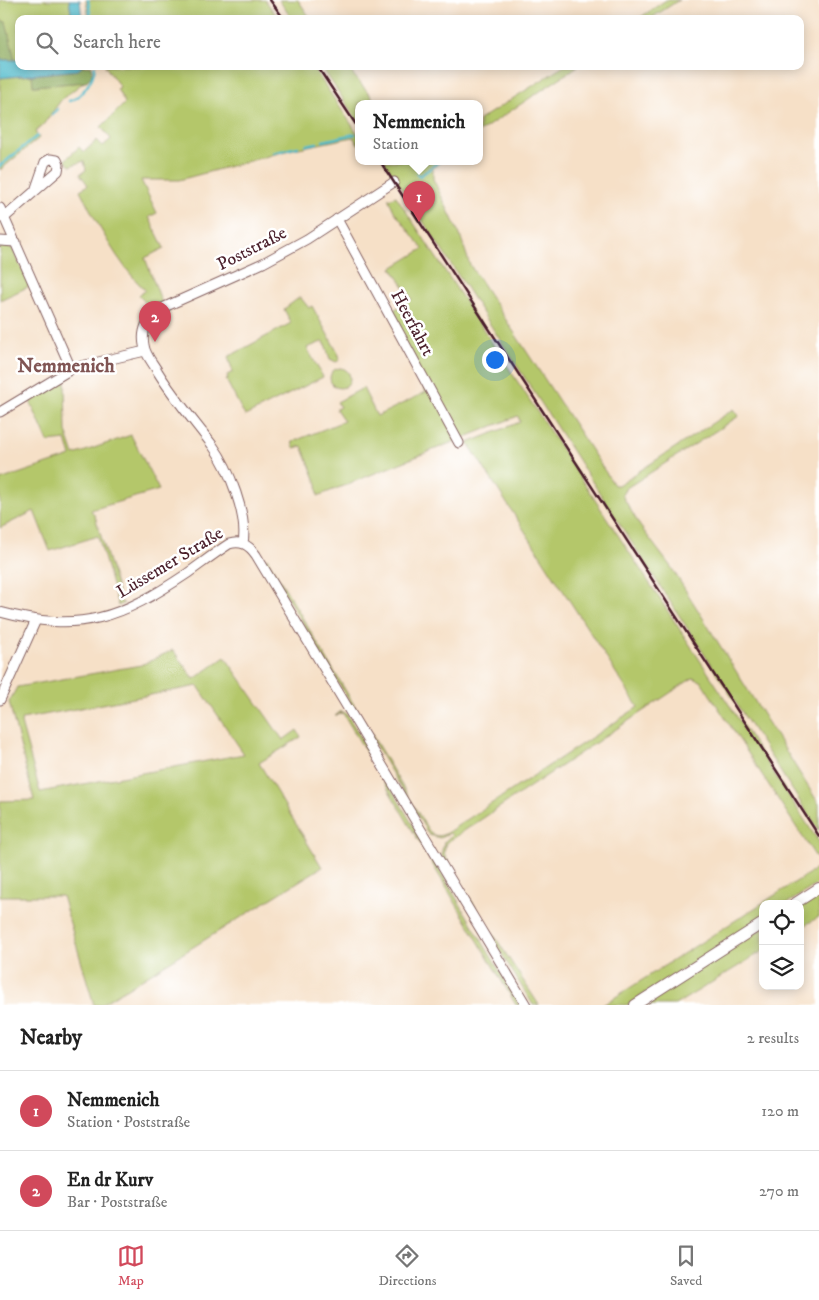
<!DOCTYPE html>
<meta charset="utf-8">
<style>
:root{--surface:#fff;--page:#f2f2f2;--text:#222;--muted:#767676;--line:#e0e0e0;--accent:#d1495b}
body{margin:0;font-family:"IM FELL DW Pica",serif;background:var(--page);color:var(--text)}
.controls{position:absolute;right:15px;bottom:15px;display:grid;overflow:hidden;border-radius:10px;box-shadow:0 2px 12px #0003}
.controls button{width:45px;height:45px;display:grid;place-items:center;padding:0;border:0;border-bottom:1px solid var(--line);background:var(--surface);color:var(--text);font:25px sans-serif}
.you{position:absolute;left:494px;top:359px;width:18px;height:18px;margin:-12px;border:4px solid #fff;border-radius:50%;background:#1a73e8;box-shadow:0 0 0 8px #1a73e833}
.badge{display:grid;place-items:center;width:32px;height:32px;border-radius:50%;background:var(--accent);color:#fff;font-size:16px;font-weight:700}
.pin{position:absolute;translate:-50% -41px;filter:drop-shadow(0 1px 2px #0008)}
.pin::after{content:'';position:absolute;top:26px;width:18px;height:15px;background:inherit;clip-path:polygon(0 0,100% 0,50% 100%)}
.popup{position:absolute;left:355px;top:100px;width:128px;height:65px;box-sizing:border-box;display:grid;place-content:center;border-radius:10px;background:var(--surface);filter:drop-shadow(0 1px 4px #0005);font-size:16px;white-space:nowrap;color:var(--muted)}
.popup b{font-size:19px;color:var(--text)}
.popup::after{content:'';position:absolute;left:50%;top:100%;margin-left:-10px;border:10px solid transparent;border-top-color:var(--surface)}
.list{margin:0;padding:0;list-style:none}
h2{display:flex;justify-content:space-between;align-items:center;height:65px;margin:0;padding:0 20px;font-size:21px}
h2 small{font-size:16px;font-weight:400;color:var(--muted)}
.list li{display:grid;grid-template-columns:32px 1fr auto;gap:15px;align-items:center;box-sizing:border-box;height:80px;padding:0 20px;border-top:1px solid var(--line)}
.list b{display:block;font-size:19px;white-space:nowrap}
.list p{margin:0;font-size:16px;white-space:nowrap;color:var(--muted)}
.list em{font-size:16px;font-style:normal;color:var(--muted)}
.icon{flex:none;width:28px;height:28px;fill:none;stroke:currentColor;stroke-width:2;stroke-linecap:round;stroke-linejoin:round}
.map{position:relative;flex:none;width:819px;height:1005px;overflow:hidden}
.search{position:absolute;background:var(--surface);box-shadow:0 2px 12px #0003;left:15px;right:15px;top:15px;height:55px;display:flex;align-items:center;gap:12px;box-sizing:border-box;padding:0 18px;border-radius:10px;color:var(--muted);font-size:19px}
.sheet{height:225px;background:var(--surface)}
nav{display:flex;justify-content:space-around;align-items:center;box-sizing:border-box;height:70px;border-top:1px solid var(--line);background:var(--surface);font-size:14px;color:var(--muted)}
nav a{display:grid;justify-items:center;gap:2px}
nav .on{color:var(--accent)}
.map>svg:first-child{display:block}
.green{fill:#b4c76a;stroke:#7f734a;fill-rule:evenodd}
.forest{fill:#8fac5e;stroke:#6c6644}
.water{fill:#4ebacb;stroke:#4c6c7b}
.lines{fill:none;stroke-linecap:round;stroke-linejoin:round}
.stream{stroke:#4ebacb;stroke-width:2.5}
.minor-casing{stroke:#866362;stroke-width:11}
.tertiary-casing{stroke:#866362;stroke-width:12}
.minor{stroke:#fff;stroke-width:9}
.tertiary{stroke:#fff;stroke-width:10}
.rail{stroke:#4a1f2b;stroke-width:2.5}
.labels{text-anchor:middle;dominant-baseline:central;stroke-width:5;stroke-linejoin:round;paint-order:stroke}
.street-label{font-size:18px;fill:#4a1f2b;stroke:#fff}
.quarter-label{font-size:20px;font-weight:bold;fill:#805554;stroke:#fff}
</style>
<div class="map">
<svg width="819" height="1005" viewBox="0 0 819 1005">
<rect width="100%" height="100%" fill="#fff"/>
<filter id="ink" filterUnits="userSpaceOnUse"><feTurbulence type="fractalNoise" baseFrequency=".02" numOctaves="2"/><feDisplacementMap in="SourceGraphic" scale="10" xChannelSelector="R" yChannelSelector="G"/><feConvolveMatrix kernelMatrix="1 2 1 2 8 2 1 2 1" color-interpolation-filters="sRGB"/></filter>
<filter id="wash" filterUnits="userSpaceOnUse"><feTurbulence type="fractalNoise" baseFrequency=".0096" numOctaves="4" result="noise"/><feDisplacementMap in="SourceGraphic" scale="20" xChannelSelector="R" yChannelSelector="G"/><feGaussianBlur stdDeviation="1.12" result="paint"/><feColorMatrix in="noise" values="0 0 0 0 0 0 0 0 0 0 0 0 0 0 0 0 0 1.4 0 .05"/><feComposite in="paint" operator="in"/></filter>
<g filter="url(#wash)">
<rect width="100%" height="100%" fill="#f6e0c7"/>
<!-- green -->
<g class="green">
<path d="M 0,0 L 69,0 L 72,19 L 19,19 L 19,60 L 0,60 Z"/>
<path d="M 86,0 L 265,0 L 279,19 L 89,19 Z"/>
<path d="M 279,0 L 298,0 L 311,19 L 292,19 Z"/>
<path d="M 666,0 L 679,0 L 650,19 L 638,19 Z"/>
<path d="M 105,66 L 312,66 L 356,131 L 359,136 L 359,145 L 353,137 L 294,149 L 179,180 L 141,180 L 157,213 L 149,217 L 164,248 L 145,258 L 162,303 L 152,309 L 139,296 L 145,290 C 117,263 98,225 80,190 L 88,185 L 80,174 L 86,170 L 84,161 L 70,166 L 65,160 L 79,147 L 84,152 L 97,140 L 103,146 L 111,139 L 101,127 L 125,103 L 117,89 L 120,87 Z"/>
<path d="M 321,66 L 346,66 L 377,103 L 359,103 L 359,123 Z"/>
<path d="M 564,66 L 578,66 L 479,132 L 479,120 Z"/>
<path d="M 32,75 L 34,86 L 84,82 L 62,99 L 43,125 L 35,132 L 39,138 L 0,170 L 0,78 Z"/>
<path d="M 384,161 L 440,161 L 433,169 L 433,179 L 460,235 L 470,265 L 614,485 L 618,485 L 734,409 L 739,416 L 625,489 L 622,495 L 640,526 L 671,567 L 819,804 L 819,831 Z"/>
<path d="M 396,196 L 819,842 L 819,862 L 701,681 L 693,678 L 688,681 L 446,843 L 444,853 L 453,872 L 539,1005 L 533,1005 L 441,855 L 444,842 L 452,835 L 450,833 L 440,838 L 429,835 L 265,560 L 267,558 L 427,828 C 432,835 436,838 445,834 L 638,707 L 468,443 L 520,422 L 518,416 L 318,496 L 317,484 L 302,446 L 294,448 L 292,442 L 344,421 L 336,409 L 340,407 L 337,402 L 363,388 L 377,416 L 426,392 L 409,360 L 392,311 L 412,299 L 392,268 L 423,249 L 394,211 L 388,198 L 390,199 Z"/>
<path d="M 0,246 L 12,248 L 30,286 L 0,300 Z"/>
<path d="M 300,297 L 309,308 L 312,306 L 339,355 L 340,360 L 336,362 L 330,359 L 324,341 L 307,348 L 323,377 L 245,416 L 226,380 L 228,379 L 227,375 L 233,372 L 228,357 L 291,323 L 284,309 Z"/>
<circle cx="340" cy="378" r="10"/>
<path d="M 65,377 L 66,431 L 74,455 L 131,435 L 159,490 L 91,510 L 95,516 L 121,602 L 124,603 L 118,606 L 98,536 L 50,551 L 34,511 L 0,528 L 0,480 L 71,456 L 66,440 L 48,442 L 29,399 Z"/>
<path d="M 173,650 L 194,679 L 225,657 L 283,740 L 297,730 L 301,737 L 259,763 L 322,867 L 100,1005 L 94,1005 L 62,896 L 0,896 L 0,801 L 34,800 L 9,702 L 17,687 L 141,665 ZM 198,686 L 244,754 L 40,792 L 21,723 L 22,719 Z"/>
<path d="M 341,711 L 347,714 L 520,1005 L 516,1005 L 344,715 L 342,713 L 335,716 Z"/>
<path d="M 819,867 L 819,883 L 786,904 L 763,904 L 763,919 L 627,1005 L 603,1005 Z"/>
<path d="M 819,893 L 819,917 L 800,928 L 800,905 Z"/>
<path d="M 763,928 L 763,951 L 675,1005 L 643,1005 Z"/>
</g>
<!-- forest -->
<g class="forest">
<path d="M 0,20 L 6,22 L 15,60 L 0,60 Z"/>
<path d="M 83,66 L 92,66 L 92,75 L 86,82 L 33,86 L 32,75 L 78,70 Z"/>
</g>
<!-- water -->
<g class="water">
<path d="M 69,0 L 80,0 L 82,19 L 72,19 Z"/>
<path d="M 0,60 L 19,60 L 19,66 L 83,66 L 78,70 L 0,78 Z"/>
</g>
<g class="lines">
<!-- stream -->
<g class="stream">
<path d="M 88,0 L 91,19"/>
<path d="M 69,101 C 82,98 94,79 95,66"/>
<path d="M 52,115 L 58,109"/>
<path d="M 323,141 L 355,134"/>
<path d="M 306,145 L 317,143"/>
<path d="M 273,153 L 298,147"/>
<path d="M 0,166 L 37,136"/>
<path d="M 417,174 L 420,176 L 440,161"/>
</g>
</g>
</g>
<g filter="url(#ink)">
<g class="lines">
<defs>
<g id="minor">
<path d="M 0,208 L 69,364 L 73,368 L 145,351"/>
<path d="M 4,218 L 58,171 L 59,165 L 57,160 L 50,159 L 45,162 L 35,191"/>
<path d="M 337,219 L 459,443"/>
<path d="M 0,241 L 16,242"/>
<path d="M 0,412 L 73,368"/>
<path d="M 243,543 C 248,516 229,468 213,446 C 194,421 174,398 158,372 C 153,363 145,355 144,345 C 141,330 148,317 160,309 L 263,263 L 307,239 L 394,182"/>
<path d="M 0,612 C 81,634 121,618 188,573 C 202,563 215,553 229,544 C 241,540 249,545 256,555 L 526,1005"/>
<path d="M 0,700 L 36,620"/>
</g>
<g id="tertiary">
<path d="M 794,904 L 819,888"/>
<path d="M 635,1005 L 763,923"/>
</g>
</defs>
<!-- minor casing -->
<use href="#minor" class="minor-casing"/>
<!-- tertiary casing -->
<use href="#tertiary" class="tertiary-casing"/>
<!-- minor -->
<use href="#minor" class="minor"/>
<!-- tertiary -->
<use href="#tertiary" class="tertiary"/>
<!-- rail -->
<g class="rail">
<path d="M 270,0 L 284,19"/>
<path d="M 317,66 L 359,129"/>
<path d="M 380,161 L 819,836"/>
</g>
</g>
</g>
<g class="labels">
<!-- street labels -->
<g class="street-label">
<text transform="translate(252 249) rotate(-27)">Poststraße</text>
<text transform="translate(412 323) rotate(62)">Heerfahrt</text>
<text transform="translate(170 563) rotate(-31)">Lüssemer Straße</text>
</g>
<!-- quarter labels -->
<g class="quarter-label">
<text x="66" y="366">Nemmenich</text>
</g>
</g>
</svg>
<div class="controls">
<button><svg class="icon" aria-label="locate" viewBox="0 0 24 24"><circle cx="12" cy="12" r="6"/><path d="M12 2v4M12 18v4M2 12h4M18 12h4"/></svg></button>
<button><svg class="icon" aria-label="layers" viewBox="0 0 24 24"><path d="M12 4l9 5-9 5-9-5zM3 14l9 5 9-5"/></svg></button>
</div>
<div class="you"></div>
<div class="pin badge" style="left:419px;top:222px">1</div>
<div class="popup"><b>Nemmenich</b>Station</div>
<div class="pin badge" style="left:155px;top:342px">2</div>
<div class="search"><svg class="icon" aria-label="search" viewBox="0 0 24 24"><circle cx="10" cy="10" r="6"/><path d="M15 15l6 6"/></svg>Search here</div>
</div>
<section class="sheet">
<h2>Nearby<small>2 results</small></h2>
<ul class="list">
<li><span class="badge">1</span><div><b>Nemmenich</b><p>Station · Poststraße</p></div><em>120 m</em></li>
<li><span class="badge">2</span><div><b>En dr Kurv</b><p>Bar · Poststraße</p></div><em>270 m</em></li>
</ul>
</section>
<nav>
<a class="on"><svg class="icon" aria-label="map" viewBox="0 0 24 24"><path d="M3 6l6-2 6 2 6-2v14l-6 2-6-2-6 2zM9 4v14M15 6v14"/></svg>Map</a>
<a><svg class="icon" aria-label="directions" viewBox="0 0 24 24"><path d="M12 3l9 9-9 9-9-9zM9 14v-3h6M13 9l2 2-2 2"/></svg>Directions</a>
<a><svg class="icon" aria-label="saved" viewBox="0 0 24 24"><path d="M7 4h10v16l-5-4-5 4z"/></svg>Saved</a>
</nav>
